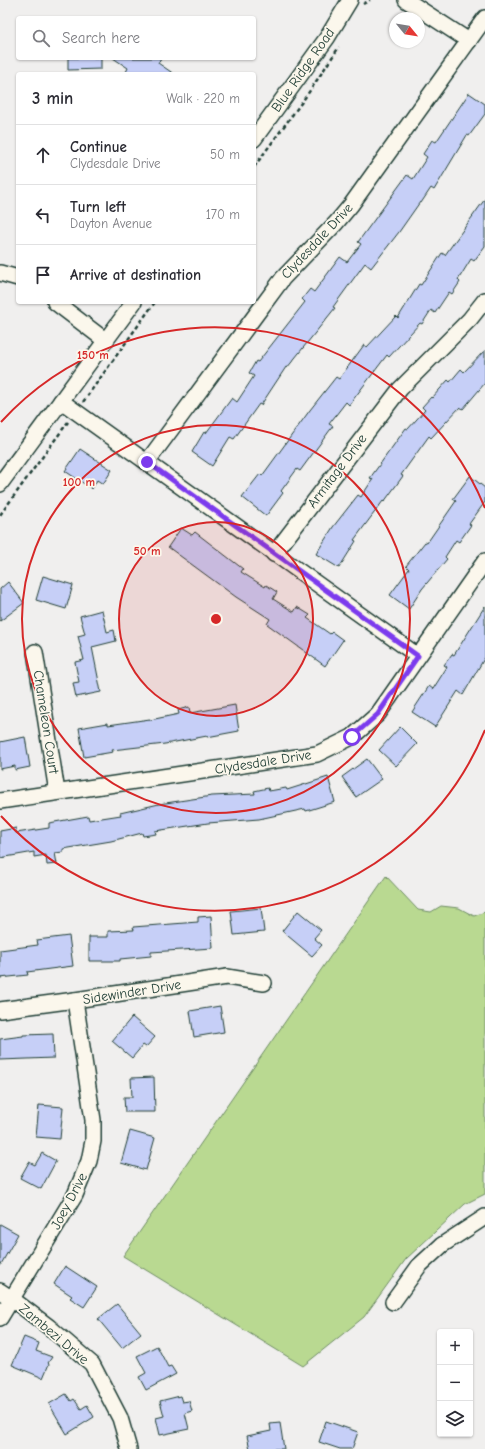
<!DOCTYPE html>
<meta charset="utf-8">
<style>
:root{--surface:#fff;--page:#f7f7f7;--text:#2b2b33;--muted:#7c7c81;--line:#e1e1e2}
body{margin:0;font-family:"Comic Neue",sans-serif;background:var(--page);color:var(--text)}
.controls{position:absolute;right:12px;bottom:12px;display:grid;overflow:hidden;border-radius:4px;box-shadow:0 1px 3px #0004}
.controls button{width:36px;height:36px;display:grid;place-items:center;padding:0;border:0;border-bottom:1px solid var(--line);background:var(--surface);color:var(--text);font:20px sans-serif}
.compass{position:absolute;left:389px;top:12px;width:36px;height:36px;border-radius:50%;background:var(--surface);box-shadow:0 1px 3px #0004;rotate:120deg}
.stop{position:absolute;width:12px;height:12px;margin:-9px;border:3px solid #7c3aed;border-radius:50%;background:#fff}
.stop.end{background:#7c3aed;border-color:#fff;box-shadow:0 1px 4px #0008}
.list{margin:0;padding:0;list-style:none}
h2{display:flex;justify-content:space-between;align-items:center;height:52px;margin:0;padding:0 16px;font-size:17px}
h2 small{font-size:13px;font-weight:400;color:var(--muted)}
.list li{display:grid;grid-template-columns:26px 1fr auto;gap:12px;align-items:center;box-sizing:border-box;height:60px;padding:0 16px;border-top:1px solid var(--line)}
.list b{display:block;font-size:15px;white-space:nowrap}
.list p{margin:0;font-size:13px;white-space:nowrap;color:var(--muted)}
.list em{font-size:13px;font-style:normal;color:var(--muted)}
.icon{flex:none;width:22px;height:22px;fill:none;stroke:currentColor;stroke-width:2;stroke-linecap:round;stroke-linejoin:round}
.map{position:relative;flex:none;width:485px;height:1449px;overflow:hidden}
.search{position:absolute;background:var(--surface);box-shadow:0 1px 3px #0004;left:16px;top:16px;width:240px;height:44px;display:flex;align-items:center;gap:10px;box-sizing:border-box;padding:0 14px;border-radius:4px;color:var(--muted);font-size:15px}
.panel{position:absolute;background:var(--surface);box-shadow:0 1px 3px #0004;left:16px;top:72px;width:240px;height:232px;border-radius:4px}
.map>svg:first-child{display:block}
.green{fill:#b9d991;stroke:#6c8b62}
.building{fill:#c6cff7;stroke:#1f3d34}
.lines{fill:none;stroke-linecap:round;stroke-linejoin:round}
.minor-casing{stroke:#1f3d34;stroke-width:18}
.path{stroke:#1f3d34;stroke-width:2.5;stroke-dasharray:4 3;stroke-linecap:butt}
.minor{stroke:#fbf7ec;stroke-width:15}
.route{stroke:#7c3aed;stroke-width:5}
.ring{fill:none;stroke:#d62828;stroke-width:2}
.labels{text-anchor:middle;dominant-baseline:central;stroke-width:3.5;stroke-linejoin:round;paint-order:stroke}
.street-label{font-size:14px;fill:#1f3d34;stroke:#fbf7ec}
.centre{fill:#d62828;stroke:#fbf7ec;stroke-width:2}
.ring-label{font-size:12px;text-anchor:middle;font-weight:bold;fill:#d62828;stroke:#fbf7ec;stroke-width:3.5;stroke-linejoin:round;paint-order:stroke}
</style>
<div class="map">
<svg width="485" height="1449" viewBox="0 0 485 1449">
<rect width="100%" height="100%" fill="#f0efee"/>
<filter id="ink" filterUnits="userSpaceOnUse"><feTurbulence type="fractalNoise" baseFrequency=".025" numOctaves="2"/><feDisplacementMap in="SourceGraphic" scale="8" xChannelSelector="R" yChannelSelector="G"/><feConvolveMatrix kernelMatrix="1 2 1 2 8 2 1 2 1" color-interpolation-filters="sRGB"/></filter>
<g filter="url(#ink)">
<!-- green -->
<path class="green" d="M 386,876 L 418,910 L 431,912 L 441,906 L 459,908 L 474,916 L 485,912 L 485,1194 L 465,1204 L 406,1259 L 364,1317 L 303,1366 L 123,1256 Z"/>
<!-- building -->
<g class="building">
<path d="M 68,58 L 101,58 L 101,69 L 68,70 Z"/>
<path d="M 113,58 L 161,58 L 158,63 L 174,74 L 125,74 L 128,68 Z"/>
<path d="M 469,93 L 485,104 L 485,114 L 469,136 L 467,135 L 434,190 L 431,188 L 421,203 L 420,202 L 399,232 L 371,268 L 365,263 L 333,307 L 335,308 L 287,368 L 286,367 L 261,405 L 259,404 L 234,439 L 230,437 L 212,466 L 192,452 L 204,432 L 206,433 L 232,398 L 237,402 L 254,376 L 249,373 L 256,361 L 258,362 L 305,302 L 302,299 L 310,289 L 314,292 L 340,257 L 347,262 L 361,244 L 358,242 L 407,175 L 413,179 L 427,157 L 423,154 L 432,140 L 436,142 Z"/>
<path d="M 485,199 L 485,246 L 474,261 L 471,259 L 458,280 L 460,282 L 452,294 L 449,292 L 435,313 L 431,310 L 422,324 L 420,323 L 389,357 L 387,355 L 349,405 L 346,402 L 329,424 L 333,426 L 300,471 L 297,469 L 281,491 L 283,493 L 266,516 L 242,497 L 260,474 L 262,476 L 310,410 L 336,377 L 339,379 L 364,345 L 367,347 L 396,316 L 398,318 L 419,284 L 421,285 L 442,253 L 445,255 Z"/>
<path d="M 485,350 L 485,383 L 463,409 L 460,407 L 431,438 L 429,436 L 401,475 L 403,476 L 384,502 L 383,501 L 354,540 L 356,541 L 339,568 L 316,554 L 333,527 L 358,495 L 361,497 L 373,479 L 370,478 L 406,428 L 408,429 L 425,410 L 422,407 L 431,397 L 432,398 L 448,380 L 450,382 L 461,369 L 464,372 Z"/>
<path d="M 80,449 L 112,470 L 103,484 L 97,480 L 92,489 L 65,471 Z"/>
<path d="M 470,476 L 485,488 L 485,502 L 469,524 L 471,525 L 459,542 L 456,540 L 445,557 L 447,559 L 422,589 L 409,609 L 390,595 L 409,569 L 406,566 L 425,542 L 427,543 L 456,501 L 453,499 Z"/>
<path d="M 181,528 L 192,535 L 195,532 L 243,569 L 241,572 L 265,587 L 266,585 L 277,592 L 273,599 L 294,612 L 297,607 L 310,615 L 307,618 L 330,634 L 332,632 L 343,640 L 325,666 L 267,624 L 270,619 L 236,597 L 168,547 Z"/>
<path d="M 43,576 L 73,585 L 66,609 L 36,600 Z"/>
<path d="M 8,582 L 24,603 L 0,621 L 0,589 Z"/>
<path d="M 485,606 L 485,657 L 463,695 L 458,691 L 435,727 L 412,712 L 429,686 L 433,689 L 447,667 L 444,665 L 452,654 L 454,655 Z"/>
<path d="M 102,610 L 107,632 L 114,630 L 116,641 L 92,647 L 101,692 L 76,697 L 73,683 L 79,682 L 75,662 L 84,660 L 78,636 L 85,634 L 80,616 Z"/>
<path d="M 235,705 L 239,731 L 207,737 L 207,736 L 165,744 L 112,750 L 113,752 L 84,757 L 79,728 L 108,723 L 108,725 L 150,719 L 150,720 L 179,714 L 178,710 L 189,707 L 190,713 Z"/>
<path d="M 400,727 L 417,744 L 396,766 L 379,750 Z"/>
<path d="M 25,737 L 30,767 L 15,770 L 15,766 L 0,769 L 0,742 Z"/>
<path d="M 367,759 L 382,779 L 356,797 L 342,777 Z"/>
<path d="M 328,777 L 335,802 L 306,811 L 305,809 L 259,819 L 208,823 L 155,831 L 156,834 L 143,836 L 142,833 L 111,841 L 63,849 L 63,852 L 55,853 L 57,864 L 47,865 L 46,855 L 34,857 L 34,852 L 0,858 L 0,831 L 16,828 L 16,833 L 49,828 L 49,823 L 88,816 L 89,820 L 121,815 L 120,813 L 159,804 L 212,796 L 255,794 L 254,791 L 268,788 L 269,791 L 286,788 L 287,790 Z"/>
<path d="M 261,908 L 264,932 L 234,935 L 231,911 Z"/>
<path d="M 298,911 L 321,930 L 314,938 L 322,945 L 312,956 L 282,931 Z"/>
<path d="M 211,916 L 213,948 L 151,952 L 151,956 L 120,959 L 120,961 L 89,961 L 89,937 L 108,937 L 108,931 L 134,930 L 133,927 L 198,922 L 198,917 Z"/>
<path d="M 69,936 L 73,966 L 27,972 L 28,975 L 0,978 L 0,950 L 38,945 L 37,940 Z"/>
<path d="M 220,1006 L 224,1032 L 194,1037 L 190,1011 Z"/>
<path d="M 132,1017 L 155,1037 L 146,1047 L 143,1045 L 132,1058 L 112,1041 Z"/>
<path d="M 53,1034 L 54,1058 L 0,1060 L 0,1039 L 23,1036 L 23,1035 Z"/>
<path d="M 154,1077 L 155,1112 L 125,1112 L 124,1097 L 132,1097 L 131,1078 Z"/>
<path d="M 39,1105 L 63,1107 L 60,1139 L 36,1137 Z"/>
<path d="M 130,1131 L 155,1138 L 146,1170 L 121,1163 Z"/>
<path d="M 42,1153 L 56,1161 L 41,1189 L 20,1178 L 29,1162 L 35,1165 Z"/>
<path d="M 0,1224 L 18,1234 L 0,1266 Z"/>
<path d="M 65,1266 L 97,1287 L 84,1307 L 70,1298 L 72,1296 L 54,1284 Z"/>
<path d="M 117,1304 L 141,1333 L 122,1348 L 98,1319 Z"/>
<path d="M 24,1337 L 39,1343 L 36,1351 L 52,1357 L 48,1363 L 49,1364 L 43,1378 L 12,1365 Z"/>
<path d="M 157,1346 L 168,1367 L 171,1366 L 176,1374 L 146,1390 L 139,1377 L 146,1373 L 137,1356 Z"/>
<path d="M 66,1394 L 71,1401 L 74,1399 L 81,1409 L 87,1405 L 94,1417 L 67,1434 L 49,1404 Z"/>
<path d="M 180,1396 L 182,1402 L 189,1401 L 192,1411 L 185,1413 L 189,1429 L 160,1435 L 156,1418 L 164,1416 L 160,1401 Z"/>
<path d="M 326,1421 L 358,1432 L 352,1449 L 340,1449 L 319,1442 Z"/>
<path d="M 280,1423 L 284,1449 L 250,1449 L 247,1436 L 271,1431 L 270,1424 Z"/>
</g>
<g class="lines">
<defs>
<g id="minor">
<path d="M 406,0 L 469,41"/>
<path d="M 254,139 L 327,38 L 350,0"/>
<path d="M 0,273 L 18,278"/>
<path d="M 55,302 L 106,341"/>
<path d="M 61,401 L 418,656"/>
<path d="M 147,462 L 283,278 L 336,223 L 351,205 L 485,18"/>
<path d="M 0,484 L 134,302"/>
<path d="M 274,554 L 400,389 L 470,319 L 485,300"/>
<path d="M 35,652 L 57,792"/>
<path d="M 0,801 L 317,754 L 352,737 L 378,714 L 485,561"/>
<path d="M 0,1010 L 75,1000 L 227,977 L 264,983"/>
<path d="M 0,1291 L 12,1299 L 49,1327 L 92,1364 L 120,1418 L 129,1449"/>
<path d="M 393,1302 L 419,1266 L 442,1245 L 485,1217"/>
<path d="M 0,1318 L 75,1195 L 89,1161 L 93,1141 L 93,1120 L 75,1000"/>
</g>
</defs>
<!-- minor casing -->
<use href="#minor" class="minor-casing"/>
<!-- path -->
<g class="path">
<path d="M 363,4 L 370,0"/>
<path d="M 254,167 L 307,95 L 339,47"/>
<path d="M 83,402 L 155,302"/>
<path d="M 0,515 L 68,422"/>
</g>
<!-- minor -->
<use href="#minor" class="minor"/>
</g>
</g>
<g class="lines" filter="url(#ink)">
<!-- route -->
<path class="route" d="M 147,462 L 418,656 L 378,714 L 352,737"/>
</g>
<!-- distance rings -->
<circle cx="216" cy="619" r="97" fill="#d62828" fill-opacity=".12"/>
<g class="ring">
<circle cx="216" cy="619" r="97"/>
<circle cx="216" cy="619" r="194"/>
<path d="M485 730A291 291 0 0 1 1 816M1 422A291 291 0 0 1 485 508"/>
</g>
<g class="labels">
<!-- street labels -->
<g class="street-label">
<text transform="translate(303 70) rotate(-55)">Blue Ridge Road</text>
<text transform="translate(317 241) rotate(-47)">Clydesdale Drive</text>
<text transform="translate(337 471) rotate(-53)">Armitage Drive</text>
<text transform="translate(46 722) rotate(81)">Chameleon Court</text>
<text transform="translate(263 762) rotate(-9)">Clydesdale Drive</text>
<text transform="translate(132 992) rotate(-9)">Sidewinder Drive</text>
<text transform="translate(69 1201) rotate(-62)">Joey Drive</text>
<text transform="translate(54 1334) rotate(40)">Zambezi Drive</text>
</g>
</g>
<circle cx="216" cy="619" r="6" class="centre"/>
<g class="ring-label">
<text x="93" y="359">150 m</text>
<text x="79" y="486">100 m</text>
<text x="147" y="555">50 m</text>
</g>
</svg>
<div class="controls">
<button>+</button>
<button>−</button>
<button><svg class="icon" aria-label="layers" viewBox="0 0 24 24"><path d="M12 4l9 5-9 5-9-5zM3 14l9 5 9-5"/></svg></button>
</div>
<svg class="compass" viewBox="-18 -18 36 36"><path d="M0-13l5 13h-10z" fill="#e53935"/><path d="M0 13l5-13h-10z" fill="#7c7c81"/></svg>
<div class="stop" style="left:352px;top:737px"></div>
<div class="stop end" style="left:147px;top:462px"></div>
<div class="search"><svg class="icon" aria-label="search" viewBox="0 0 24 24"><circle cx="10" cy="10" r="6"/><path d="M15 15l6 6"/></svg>Search here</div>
<section class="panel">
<h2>3 min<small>Walk · 220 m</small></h2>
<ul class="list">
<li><svg class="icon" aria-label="ahead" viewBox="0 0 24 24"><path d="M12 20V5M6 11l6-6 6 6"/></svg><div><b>Continue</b><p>Clydesdale Drive</p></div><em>50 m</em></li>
<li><svg class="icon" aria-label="left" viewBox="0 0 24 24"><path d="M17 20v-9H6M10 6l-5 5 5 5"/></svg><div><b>Turn left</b><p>Dayton Avenue</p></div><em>170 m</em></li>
<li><svg class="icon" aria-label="arrive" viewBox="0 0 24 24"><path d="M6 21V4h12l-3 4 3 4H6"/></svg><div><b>Arrive at destination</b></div></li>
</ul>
</section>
</div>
